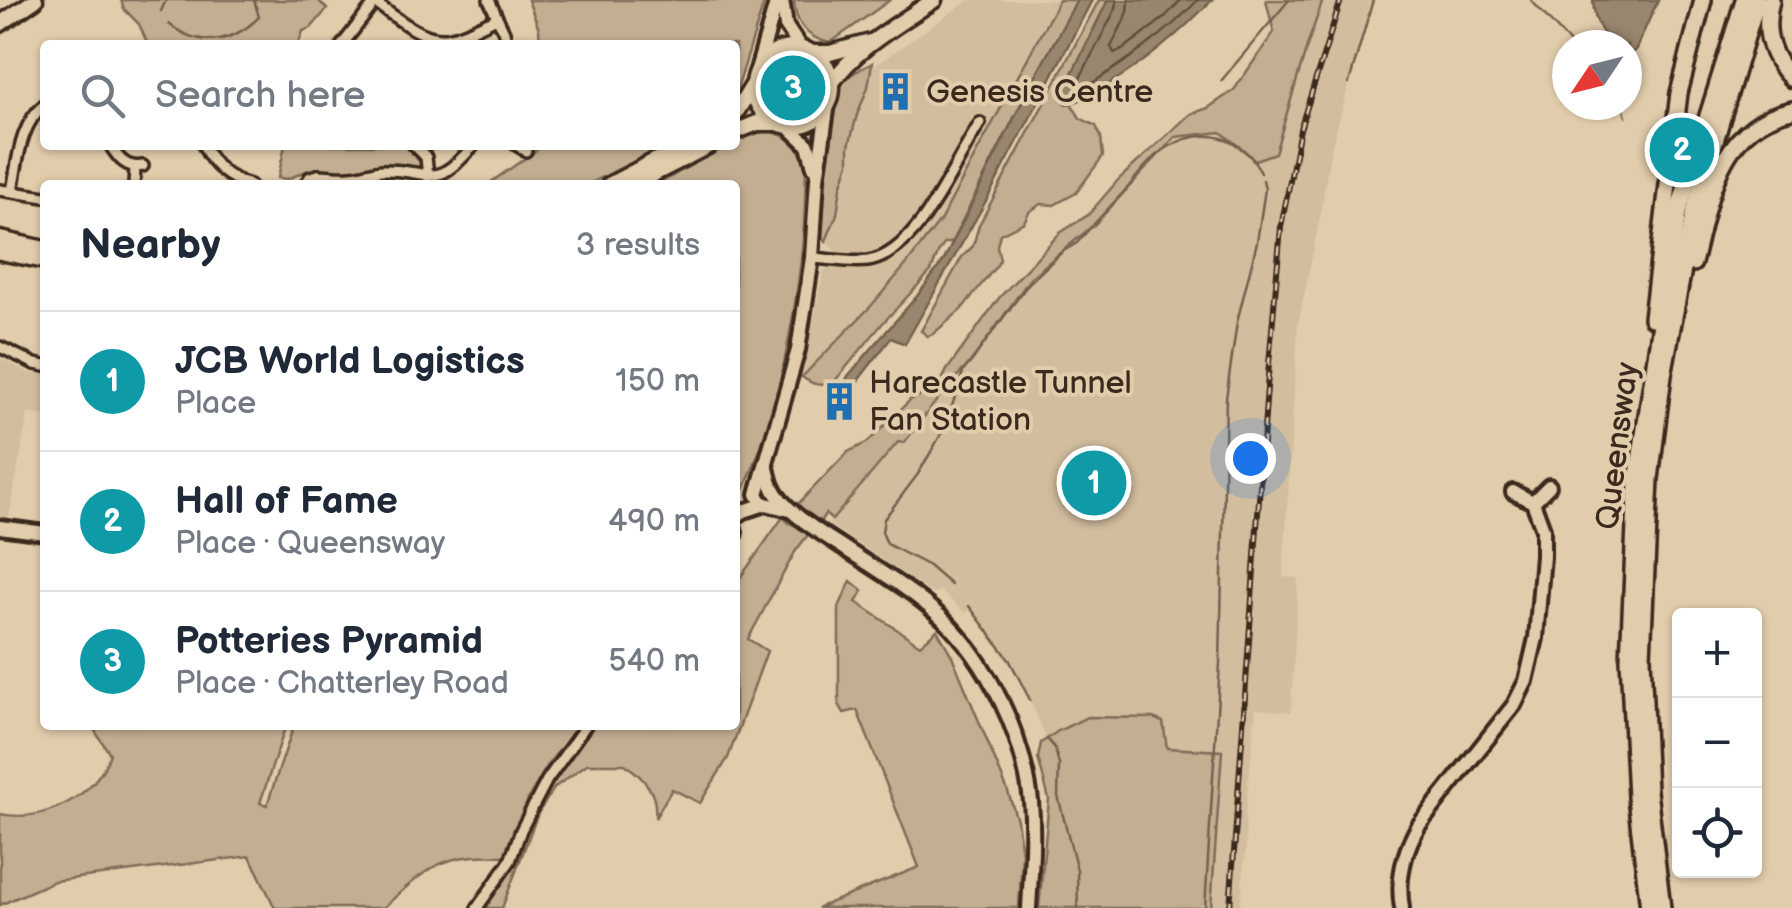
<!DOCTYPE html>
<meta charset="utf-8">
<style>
:root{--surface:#fff;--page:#f6f6f7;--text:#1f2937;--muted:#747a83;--line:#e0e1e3;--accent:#ea580c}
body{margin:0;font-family:"Balsamiq Sans",sans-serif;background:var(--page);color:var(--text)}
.controls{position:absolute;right:30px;bottom:30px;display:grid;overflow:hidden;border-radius:10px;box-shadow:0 2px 8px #0004}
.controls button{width:90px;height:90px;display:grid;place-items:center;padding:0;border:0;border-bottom:2px solid var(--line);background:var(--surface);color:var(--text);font:50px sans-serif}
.compass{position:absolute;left:1552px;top:30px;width:90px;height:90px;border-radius:50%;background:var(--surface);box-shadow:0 2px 8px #0004;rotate:235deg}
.you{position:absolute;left:1250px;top:458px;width:35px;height:35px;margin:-25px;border:8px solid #fff;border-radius:50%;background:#1a73e8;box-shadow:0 0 0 15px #1a73e833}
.badge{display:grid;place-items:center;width:65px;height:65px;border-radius:50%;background:var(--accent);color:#fff;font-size:32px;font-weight:700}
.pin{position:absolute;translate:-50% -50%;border:5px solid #fff;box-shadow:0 2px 10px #0006}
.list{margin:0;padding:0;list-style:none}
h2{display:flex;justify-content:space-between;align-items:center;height:130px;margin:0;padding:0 40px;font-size:42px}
h2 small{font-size:32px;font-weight:400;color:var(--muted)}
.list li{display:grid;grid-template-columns:65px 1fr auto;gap:30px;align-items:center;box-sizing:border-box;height:140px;padding:0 40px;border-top:2px solid var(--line)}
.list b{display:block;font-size:38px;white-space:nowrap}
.list p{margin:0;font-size:32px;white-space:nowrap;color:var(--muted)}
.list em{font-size:32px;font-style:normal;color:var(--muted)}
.icon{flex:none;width:55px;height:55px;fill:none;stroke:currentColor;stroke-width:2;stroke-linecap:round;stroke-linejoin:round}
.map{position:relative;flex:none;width:1792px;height:908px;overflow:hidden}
.search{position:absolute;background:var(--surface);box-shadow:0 2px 8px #0004;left:40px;top:40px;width:700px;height:110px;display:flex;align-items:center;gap:25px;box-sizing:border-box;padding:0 35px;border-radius:10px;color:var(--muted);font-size:38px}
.panel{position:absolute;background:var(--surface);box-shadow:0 2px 8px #0004;left:40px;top:180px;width:700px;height:550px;border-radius:10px}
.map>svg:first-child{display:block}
.built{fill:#d2bd9e}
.green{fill:#c3ae91;stroke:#7f6c58;stroke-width:2.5}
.water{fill:#99866e;stroke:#73614e;stroke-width:2.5}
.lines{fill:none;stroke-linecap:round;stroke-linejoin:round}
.shore{stroke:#614f3e;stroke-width:2.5}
.stream{stroke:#73614e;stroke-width:2.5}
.street-casing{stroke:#3b2a1e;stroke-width:16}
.secondary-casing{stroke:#3b2a1e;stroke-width:20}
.primary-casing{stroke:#3b2a1e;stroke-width:21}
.highway-casing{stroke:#3b2a1e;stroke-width:22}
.street{stroke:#e1ccab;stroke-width:9}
.secondary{stroke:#e1ccab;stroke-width:12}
.primary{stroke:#e1ccab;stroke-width:14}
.highway{stroke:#e1ccab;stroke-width:15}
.rail-casing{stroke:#3b2a1e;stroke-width:6}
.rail{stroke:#e1ccab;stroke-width:2.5;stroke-dasharray:8;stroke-linecap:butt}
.labels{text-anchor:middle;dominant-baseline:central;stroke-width:8;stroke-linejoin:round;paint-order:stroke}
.poi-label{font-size:32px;fill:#3b2a1e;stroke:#e1ccab;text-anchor:start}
.street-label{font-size:32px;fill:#3b2a1e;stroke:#e1ccab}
</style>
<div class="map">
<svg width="1792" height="908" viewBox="0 0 1792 908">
<rect width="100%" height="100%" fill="#e1ccab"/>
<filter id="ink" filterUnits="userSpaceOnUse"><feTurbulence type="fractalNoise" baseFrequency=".01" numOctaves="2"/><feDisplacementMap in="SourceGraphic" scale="20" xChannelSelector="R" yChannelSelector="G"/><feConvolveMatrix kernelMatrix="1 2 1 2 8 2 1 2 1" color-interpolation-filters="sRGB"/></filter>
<g filter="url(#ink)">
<!-- built -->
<g class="built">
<path d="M 969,0 L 1059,0 L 940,221 L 906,265 L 871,306 L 802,377 L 823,272 L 830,266 L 834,249 L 826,241 L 834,145 L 851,82 Z"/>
<path d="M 1323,0 L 1372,0 L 1330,153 L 1320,217 L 1298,325 L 1283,577 L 1298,578 L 1291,712 L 1256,709 L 1245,815 L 1246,847 L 1240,908 L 1039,908 L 1057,796 L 1045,735 L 1029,698 L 993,637 L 972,609 L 965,613 L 940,590 L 933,594 L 829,524 L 899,441 L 972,361 L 1031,277 L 1095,224 L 1175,137 L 1221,132 L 1254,160 L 1308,43 Z"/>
<path d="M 0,358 L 30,373 L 45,374 L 45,416 L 28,413 L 8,522 L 0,520 Z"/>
</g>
<!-- green -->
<g class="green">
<path d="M 121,0 L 318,0 L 327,9 L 311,28 L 303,31 L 298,45 L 148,45 L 139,24 L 124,9 Z"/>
<path d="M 528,0 L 765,0 L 735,96 L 735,45 L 540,45 L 539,29 Z"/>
<path d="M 794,0 L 890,0 L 830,43 C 806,38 795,24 794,0 Z"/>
<path d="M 1059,0 L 1077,0 L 1027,92 L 951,243 L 945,243 L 939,251 L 931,271 L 882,324 L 834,382 C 821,387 813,385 802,377 L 871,306 L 906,265 L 940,221 Z"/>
<path d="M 1099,0 L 1108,0 L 1066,86 L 1062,99 L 1066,103 L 1071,103 L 1080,118 L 1096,126 L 1101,137 L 1103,156 L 1076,193 L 1054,205 L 1041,204 L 1029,212 L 1024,222 L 1000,234 L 997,246 L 1000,260 L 997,265 L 961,310 L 933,334 L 928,336 L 921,331 L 962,257 L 973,246 L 979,225 Z"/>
<path d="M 1266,0 L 1323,0 L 1308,43 L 1275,153 L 1255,160 L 1221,132 L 1175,137 L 1095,224 L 1031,277 L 972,361 L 947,387 L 904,443 L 898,442 L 832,520 L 825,514 L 820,522 L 796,506 L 848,452 L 868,442 L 910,400 L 934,389 L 941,382 L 947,370 L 999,298 L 1060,233 L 1088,215 L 1119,179 L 1190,114 L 1208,108 L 1234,90 L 1274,32 Z"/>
<circle cx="791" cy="87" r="26"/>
<path d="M 872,63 L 868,87 L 857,115 L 849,146 L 849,163 L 841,187 L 837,214 L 826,241 L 819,233 C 821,201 825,110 840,86 C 847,75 861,69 872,63 Z"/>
<path d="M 766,131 C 782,133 795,140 802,156 C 808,169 805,186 805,201 C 803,276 788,349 771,422 L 767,427 L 761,447 L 739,503 L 735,506 L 735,185 L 657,185 C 692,165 728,140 766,131 Z"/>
<path d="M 285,145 L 404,145 L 421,163 L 417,169 L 385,163 L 348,170 L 306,171 L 288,179 L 278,178 Z"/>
<path d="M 544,145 L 666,145 L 587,185 L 487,185 Z"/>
<path d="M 783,517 L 789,523 L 810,532 L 795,552 L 748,639 L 767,651 L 728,758 L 700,803 L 672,789 L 655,818 C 658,792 644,778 625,764 L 587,764 L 555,787 L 538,813 L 502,908 L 483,908 L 506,876 L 548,787 L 594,725 L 735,725 L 735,585 Z"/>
<path d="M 851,581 L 863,591 L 856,602 L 920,645 L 937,630 L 952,656 L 1007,789 L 1017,820 L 1022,853 L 1019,908 L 817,908 L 919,867 L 857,710 L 844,713 L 839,704 L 839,607 Z"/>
<path d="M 1087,717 L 1153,718 L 1163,722 L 1167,748 L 1222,751 L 1211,908 L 1039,908 L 1049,799 L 1038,758 L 1041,743 L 1058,731 Z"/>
<path d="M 91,725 L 286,725 L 260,803 L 267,805 L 294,725 L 579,725 L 549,763 L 530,795 L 504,856 C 441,852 428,868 383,908 L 275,908 L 250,856 L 54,881 L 0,905 L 0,814 C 44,823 95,797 110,754 Z"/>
</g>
<!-- water -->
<g class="water">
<path d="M 1077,0 L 1092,0 L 986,201 L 905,344 L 891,338 L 853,387 L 838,397 L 848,376 L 917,296 L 944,260 L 1027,92 Z"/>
<path d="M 1108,0 L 1212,0 C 1182,31 1152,58 1115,80 C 1099,90 1086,100 1067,104 L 1061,99 L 1066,86 Z"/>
<path d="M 1593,0 L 1658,0 L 1635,51 L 1627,53 L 1627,45 C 1603,45 1594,21 1593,0 Z"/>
</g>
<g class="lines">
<!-- shore -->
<g class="shore">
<path d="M 1117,0 L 1116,8 L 1079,80 L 1082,87 L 1086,87 C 1128,60 1164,36 1198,0"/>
<path d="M 1129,0 L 1128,12 L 1111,47 L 1114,53 L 1122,50 L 1164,18 L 1181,0"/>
</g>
<!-- stream -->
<g class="stream">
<path d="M 1531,0 L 1572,45"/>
<path d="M 161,11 L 166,0"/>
<path d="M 169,24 C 199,48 232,44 259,17 L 254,0"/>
<path d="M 1221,81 L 1289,0"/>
<path d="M 1349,83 L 1373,0"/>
<path d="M 1623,105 L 1626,117"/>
<path d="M 951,585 L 929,566 L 887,544 L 882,532 L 884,519 L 918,474 L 935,445 L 946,425 L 963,372 L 1029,283 L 1062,252 L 1077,243 C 1094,223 1112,205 1130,185 C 1138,175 1146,164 1156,156 C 1192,125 1240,129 1261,173"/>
<path d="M 969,606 L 1009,659 L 1030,700"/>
<path d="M 1047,739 L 1055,748 L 1059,765 L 1058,796 L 1077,870 L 1078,908"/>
<path d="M 1205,908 L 1220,663 L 1226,398 L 1237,322 L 1257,242 L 1265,189 L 1263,180"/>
</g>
<defs>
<g id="street">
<path d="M 489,0 L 504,32 L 507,45"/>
<path d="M 375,3 C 394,15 420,40 445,38 C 463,36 481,25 497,18"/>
<path d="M 342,45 L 377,0"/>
<path d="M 110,145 C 118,158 126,169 143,166"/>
<path d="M 203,145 C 213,166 228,179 250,185"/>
<path d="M 414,145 L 426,157 L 428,177"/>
<path d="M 516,145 L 526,151"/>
<path d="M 318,175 C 329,175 340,177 350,176 C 361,176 371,171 382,170 C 433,169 432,193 474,145"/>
<path d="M 134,185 L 135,168"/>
<path d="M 305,185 L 310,177 L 318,175 L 326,179 L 329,185"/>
<path d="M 0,190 L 45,197"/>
<path d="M 12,191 C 18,161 19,125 45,104"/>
<path d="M 812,258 C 830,259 850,263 868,261 C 919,253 954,163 980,123"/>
<path d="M 0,347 L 35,364 L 45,366"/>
<path d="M 735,524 L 737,532 L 735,540"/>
<path d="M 477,908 L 510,861 L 521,830 L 547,780 L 586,725"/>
</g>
<g id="secondary">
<path d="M 782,0 L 786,26 L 801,49"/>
<path d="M 756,74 L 777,0"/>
<path d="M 788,126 L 808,145 L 814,167"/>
<path d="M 766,464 C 768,471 769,479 772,486 C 782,511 825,535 847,550 C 879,571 913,591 941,617 C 989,662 1023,735 1031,801 C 1034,836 1031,872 1029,908"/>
<path d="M 1533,502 L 1549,486"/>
<path d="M 790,510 L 762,503 L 757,494 L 798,350 L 812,258 L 817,179 L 828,103"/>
<path d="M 735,517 L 744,511 L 765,504"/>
<path d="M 0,527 L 45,533"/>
<path d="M 1402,908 C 1397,879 1404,851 1419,825 L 1514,705 L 1526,681 L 1536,638 L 1543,556 L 1543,529 L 1533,502 L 1513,492"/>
</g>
<g id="primary">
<path d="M 0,24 L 35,0"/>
<circle cx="793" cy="87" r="39"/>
<path d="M 811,53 L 830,53 L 870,42"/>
<path d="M 831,84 C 855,48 899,24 934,0"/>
<path d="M 735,114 L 753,85"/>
<path d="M 735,132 L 757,123 L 777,123"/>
<path d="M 609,185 L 685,145"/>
<path d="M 632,185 L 710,145"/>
<path d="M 0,239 L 45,249"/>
<path d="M 0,252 L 45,261"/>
</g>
<g id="highway">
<path d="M 1771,0 C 1763,30 1770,57 1792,79"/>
<path d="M 1693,263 C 1709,200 1717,126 1792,110"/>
<path d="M 1652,318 L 1679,93 L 1703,0"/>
<path d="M 1649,908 L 1636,797 L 1629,659 L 1637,481 L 1678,212 L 1744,0"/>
<path d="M 1662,908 L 1648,791 L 1642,657 L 1650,479 L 1663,375 L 1694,211 L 1757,0"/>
</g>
</defs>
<!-- street casing -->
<use href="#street" class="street-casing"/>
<!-- secondary casing -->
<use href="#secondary" class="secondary-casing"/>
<!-- primary casing -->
<use href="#primary" class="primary-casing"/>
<!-- highway casing -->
<use href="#highway" class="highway-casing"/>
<!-- street -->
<use href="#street" class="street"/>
<!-- secondary -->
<use href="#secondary" class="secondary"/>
<!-- primary -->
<use href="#primary" class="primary"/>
<!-- highway -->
<use href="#highway" class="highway"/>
<defs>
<path id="rail" d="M 1230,908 L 1267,387 L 1281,227 L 1300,129 L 1341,0"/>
</defs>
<!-- rail casing -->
<use href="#rail" class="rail-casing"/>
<!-- rail -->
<use href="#rail" class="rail"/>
</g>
</g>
<!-- icons -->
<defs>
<symbol id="building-bare" viewBox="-9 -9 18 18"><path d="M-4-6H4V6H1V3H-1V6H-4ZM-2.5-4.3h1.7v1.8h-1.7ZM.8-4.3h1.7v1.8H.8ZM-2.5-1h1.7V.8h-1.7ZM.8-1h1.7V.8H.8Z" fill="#1f6fb2" stroke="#e1ccab" stroke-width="2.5" paint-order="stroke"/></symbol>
</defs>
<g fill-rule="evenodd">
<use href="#building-bare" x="868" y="64" width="55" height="55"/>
<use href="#building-bare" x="812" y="374" width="55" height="55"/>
</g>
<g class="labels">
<!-- poi labels -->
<g class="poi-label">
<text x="926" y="92">Genesis Centre</text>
<text x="869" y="383">Harecastle Tunnel<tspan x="869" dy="37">Fan Station</tspan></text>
</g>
<!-- street labels -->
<g class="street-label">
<text transform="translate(1618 446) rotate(-83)">Queensway</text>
</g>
</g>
</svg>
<div class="controls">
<button>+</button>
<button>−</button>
<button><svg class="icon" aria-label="locate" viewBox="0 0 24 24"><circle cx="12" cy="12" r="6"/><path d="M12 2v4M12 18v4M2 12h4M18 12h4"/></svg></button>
</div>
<svg class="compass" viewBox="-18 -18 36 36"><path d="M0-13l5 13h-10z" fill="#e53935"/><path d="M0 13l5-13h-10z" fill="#747a83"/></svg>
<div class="you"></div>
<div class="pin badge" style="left:1094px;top:483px;background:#0f9aa8">1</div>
<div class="pin badge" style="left:1682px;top:150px;background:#0f9aa8">2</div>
<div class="pin badge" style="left:793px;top:88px;background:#0f9aa8">3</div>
<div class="search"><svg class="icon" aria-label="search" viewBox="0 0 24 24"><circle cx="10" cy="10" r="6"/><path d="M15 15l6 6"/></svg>Search here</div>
<section class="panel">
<h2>Nearby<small>3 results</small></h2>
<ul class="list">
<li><span class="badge" style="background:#0f9aa8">1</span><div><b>JCB World Logistics</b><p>Place</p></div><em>150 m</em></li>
<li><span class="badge" style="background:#0f9aa8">2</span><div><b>Hall of Fame</b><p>Place · Queensway</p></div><em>490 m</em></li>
<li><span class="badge" style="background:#0f9aa8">3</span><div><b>Potteries Pyramid</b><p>Place · Chatterley Road</p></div><em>540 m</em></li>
</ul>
</section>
</div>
